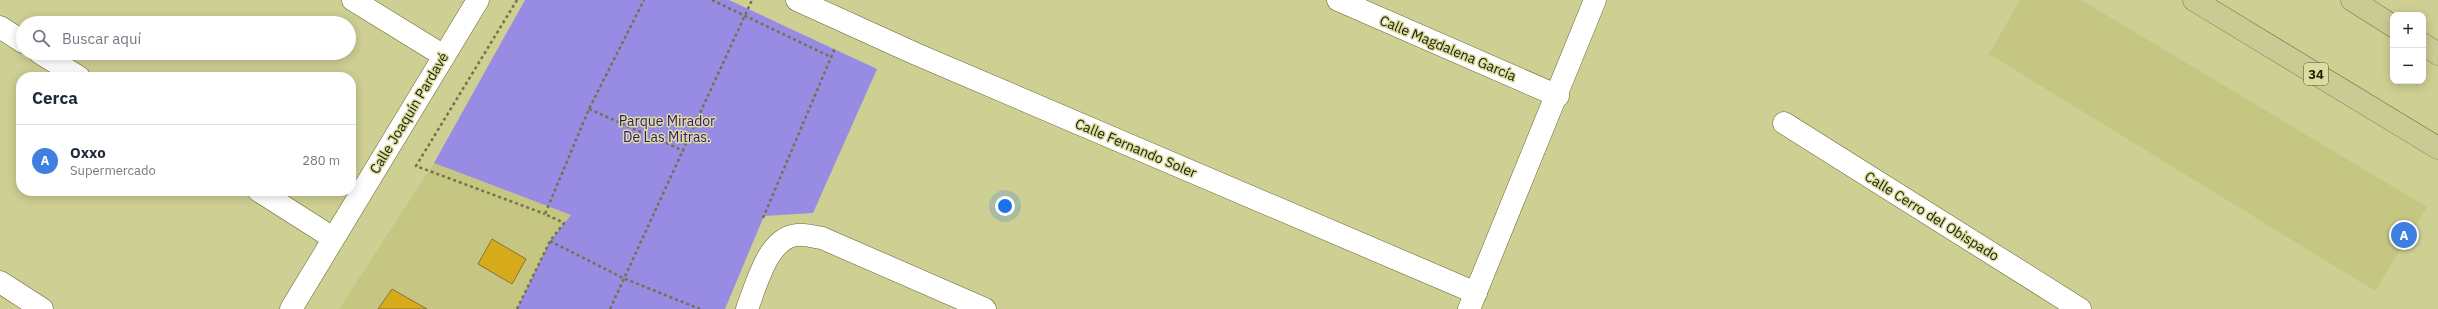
<!DOCTYPE html>
<html lang="es">
<meta charset="utf-8">
<style>
:root{--surface:#fff;--page:#f6f6f7;--text:#1f2937;--muted:#747a83;--line:#e0e1e3;--accent:#db2777}
body{margin:0;font-family:"IBM Plex Sans",sans-serif;background:var(--page);color:var(--text)}
.controls{position:absolute;right:12px;top:12px;display:grid;overflow:hidden;border-radius:8px;box-shadow:0 2px 10px #0003}
.controls button{width:36px;height:36px;display:grid;place-items:center;padding:0;border:0;border-bottom:1px solid var(--line);background:var(--surface);color:var(--text);font:20px sans-serif}
.you{position:absolute;left:1005px;top:206px;width:14px;height:14px;margin:-10px;border:3px solid #fff;border-radius:50%;background:#1a73e8;box-shadow:0 0 0 6px #1a73e833}
.badge{display:grid;place-items:center;width:26px;height:26px;border-radius:50%;background:var(--accent);color:#fff;font-size:13px;font-weight:700}
.pin{position:absolute;translate:-50% -50%;border:2px solid #fff;box-shadow:0 1px 4px #0006}
.list{margin:0;padding:0;list-style:none}
h2{display:flex;justify-content:space-between;align-items:center;height:52px;margin:0;padding:0 16px;font-size:17px}
h2 small{font-size:13px;font-weight:400;color:var(--muted)}
.list li{display:grid;grid-template-columns:26px 1fr auto;gap:12px;align-items:center;box-sizing:border-box;height:72px;padding:0 16px;border-top:1px solid var(--line)}
.list b{display:block;font-size:15px;white-space:nowrap}
.list p{margin:0;font-size:13px;white-space:nowrap;color:var(--muted)}
.list em{font-size:13px;font-style:normal;color:var(--muted)}
.icon{flex:none;width:22px;height:22px;fill:none;stroke:currentColor;stroke-width:2;stroke-linecap:round;stroke-linejoin:round}
.map{position:relative;flex:none;width:2438px;height:309px;overflow:hidden}
.search{position:absolute;background:var(--surface);box-shadow:0 2px 10px #0003;left:16px;top:16px;width:340px;height:44px;display:flex;align-items:center;gap:10px;box-sizing:border-box;padding:0 14px;border-radius:22px;color:var(--muted);font-size:15px}
.panel{position:absolute;background:var(--surface);box-shadow:0 2px 10px #0003;left:16px;top:72px;width:340px;height:124px;border-radius:16px}
.map>svg:first-child{display:block}
.built{fill:#c5c682}
.green{fill:#978be3}
.building{fill:#d7aa1b;stroke:#88733c}
.lines{fill:none;stroke-linecap:round;stroke-linejoin:round}
.minor-casing{stroke:#66662c;stroke-width:23}
.primary-casing{stroke:#777736;stroke-width:23}
.path{stroke:#73734a;stroke-width:2.5;stroke-dasharray:3 3;stroke-linecap:butt}
.minor{stroke:#fff;stroke-width:22}
.primary{stroke:#caca95;stroke-width:22}
.labels{text-anchor:middle;dominant-baseline:central;stroke-width:3;stroke-linejoin:round;paint-order:stroke}
.shield{fill:#dbdca0;stroke:#575735;stroke-width:1}
.shield-label{font-size:13px;font-weight:bold;fill:#1f1e07}
.street-label{font-size:14px;fill:#1f1e07;stroke:#dbdca0}
.park-label{font-size:14px;fill:#321671;stroke:#dbdca0}
</style>
<div class="map">
<svg width="2438" height="309" viewBox="0 0 2438 309">
<rect width="100%" height="100%" fill="#cecf93"/>
<!-- built -->
<g class="built">
<path d="M 2020,0 L 2081,0 L 2427,207 L 2375,291 L 1989,54 Z"/>
<path d="M 434,163 L 571,215 L 550,241 L 517,309 L 339,309 Z"/>
</g>
<!-- green -->
<path class="green" d="M 525,0 L 729,0 L 877,69 L 813,213 L 764,216 L 725,309 L 517,309 L 550,241 L 571,215 L 434,163 Z"/>
<!-- building -->
<g class="building">
<path d="M 492,239 L 526,259 L 512,284 L 478,264 Z"/>
<path d="M 392,289 L 427,309 L 378,309 Z"/>
</g>
<g class="lines">
<defs>
<g id="minor">
<path d="M 353,0 L 444,56"/>
<path d="M 797,0 L 916,54 L 1476,293"/>
<path d="M 1338,0 L 1558,96"/>
<path d="M 0,27 L 23,42"/>
<path d="M 40,53 L 79,77"/>
<path d="M 1784,123 L 2080,309"/>
<path d="M 259,191 L 333,238"/>
<path d="M 0,282 L 42,309"/>
<path d="M 291,309 L 478,0"/>
<path d="M 747,309 C 756,286 768,237 797,235 C 805,234 814,237 822,238 L 985,309"/>
<path d="M 1469,309 L 1595,0"/>
</g>
<g id="primary">
<path d="M 2194,0 L 2438,148"/>
<path d="M 2352,0 L 2393,26"/>
<path d="M 2423,44 L 2438,54"/>
</g>
</defs>
<!-- minor casing -->
<use href="#minor" class="minor-casing"/>
<!-- primary casing -->
<use href="#primary" class="primary-casing"/>
<!-- path -->
<g class="path">
<path d="M 517,0 L 416,166 L 545,214"/>
<path d="M 712,0 L 831,57"/>
<path d="M 589,109 L 684,151"/>
<path d="M 763,218 L 835,48"/>
<path d="M 550,241 L 623,278 L 700,309"/>
<path d="M 517,309 L 550,241 L 564,223 L 545,214 L 589,109 L 644,0"/>
<path d="M 610,309 L 752,0"/>
</g>
<!-- minor -->
<use href="#minor" class="minor"/>
<!-- primary -->
<use href="#primary" class="primary"/>
</g>
<g class="labels">
<!-- shield labels -->
<rect class="shield" x="2304" y="63" width="24" height="22" rx="3"/>
<g class="shield-label">
<text x="2316" y="74">34</text>
</g>
<!-- street labels -->
<g class="street-label">
<text transform="translate(1448 48) rotate(23)">Calle Magdalena García</text>
<text transform="translate(409 113) rotate(-59)">Calle Joaquín Pardavé</text>
<text transform="translate(1136 148) rotate(23)">Calle Fernando Soler</text>
<text transform="translate(1932 216) rotate(32)">Calle Cerro del Obispado</text>
</g>
<!-- park labels -->
<g class="park-label">
<text x="667" y="121">Parque Mirador<tspan x="667" dy="16">De Las Mitras.</tspan></text>
</g>
</g>
</svg>
<div class="controls">
<button>+</button>
<button>−</button>
</div>
<div class="you"></div>
<div class="pin badge" style="left:2404px;top:235px;background:#3f7fe0">A</div>
<div class="search"><svg class="icon" aria-label="search" viewBox="0 0 24 24"><circle cx="10" cy="10" r="6"/><path d="M15 15l6 6"/></svg>Buscar aquí</div>
<section class="panel">
<h2>Cerca<small></small></h2>
<ul class="list">
<li><span class="badge" style="background:#3f7fe0">A</span><div><b>Oxxo</b><p>Supermercado</p></div><em>280 m</em></li>
</ul>
</section>
</div>
